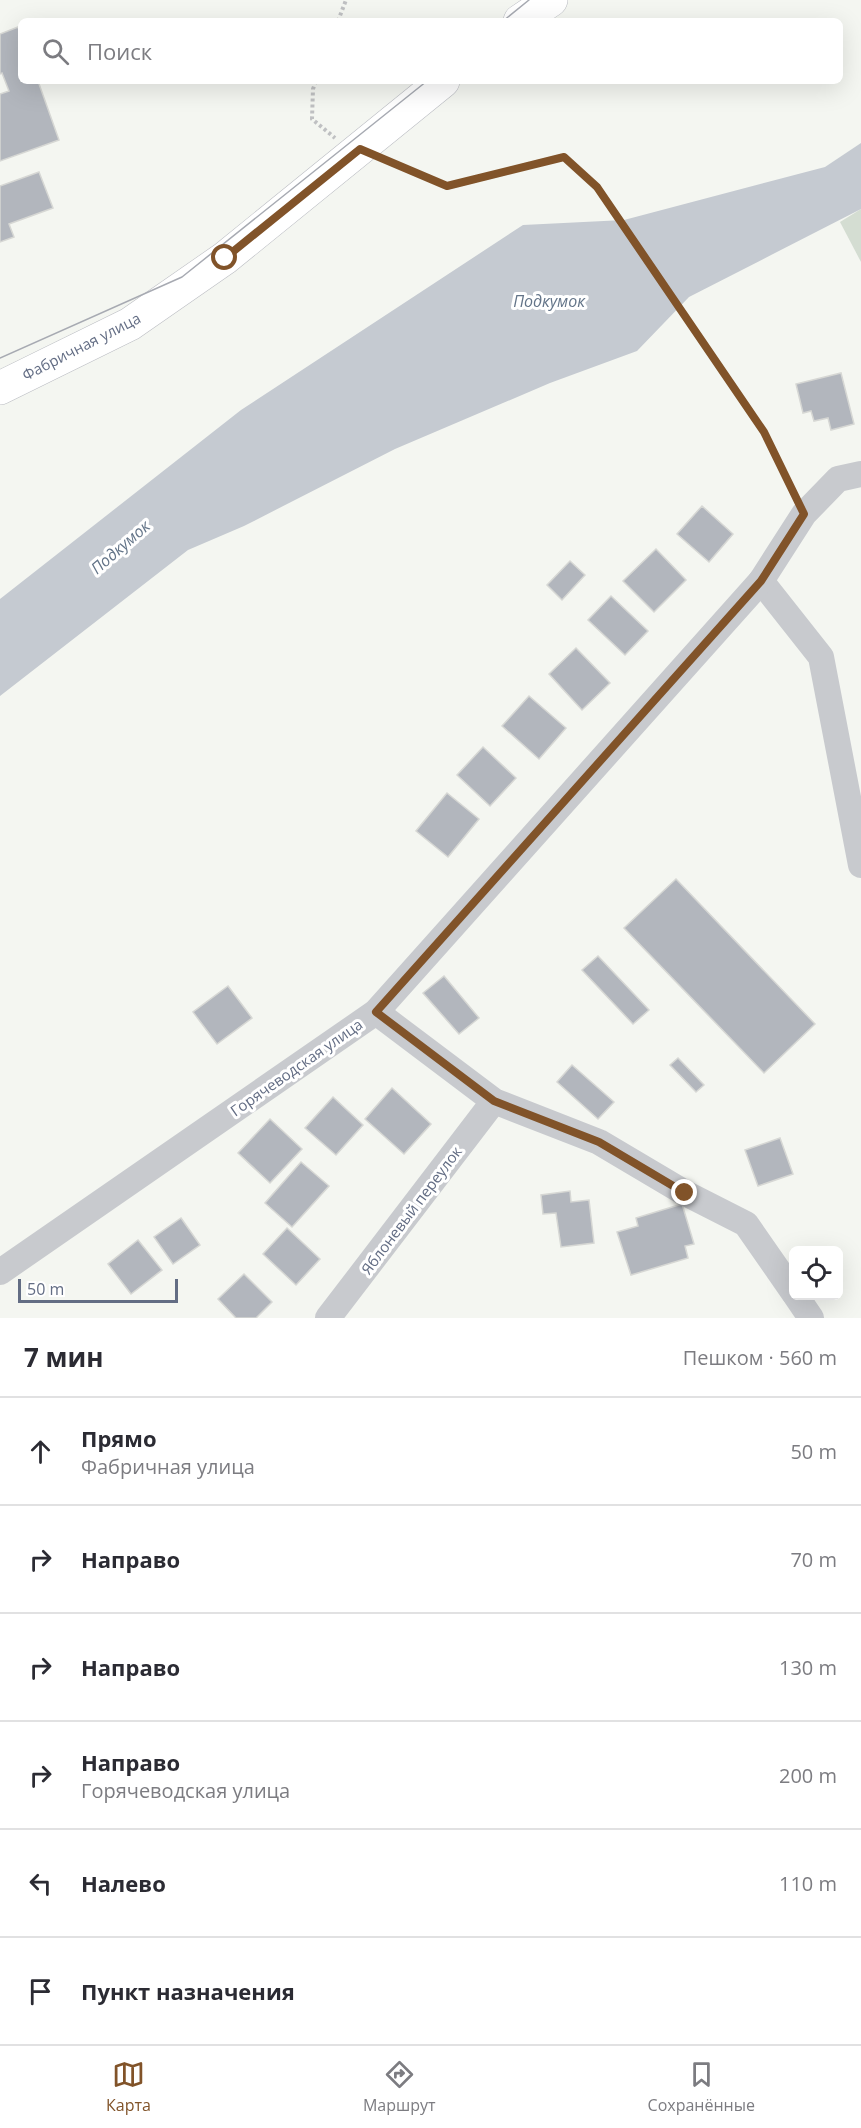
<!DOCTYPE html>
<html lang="ru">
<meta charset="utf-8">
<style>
:root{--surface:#fff;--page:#f2f2f3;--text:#2b2b33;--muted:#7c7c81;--line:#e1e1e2;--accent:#815329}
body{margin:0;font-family:"Open Sans",sans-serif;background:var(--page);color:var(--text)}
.controls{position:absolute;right:18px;bottom:18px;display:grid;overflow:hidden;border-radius:9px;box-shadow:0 6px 24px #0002}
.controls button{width:54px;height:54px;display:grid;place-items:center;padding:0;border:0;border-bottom:2px solid var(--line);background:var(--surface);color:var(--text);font:30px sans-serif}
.scale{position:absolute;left:18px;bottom:15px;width:160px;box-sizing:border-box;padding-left:6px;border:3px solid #636d84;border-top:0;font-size:16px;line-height:21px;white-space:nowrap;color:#636d84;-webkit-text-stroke:4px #fff;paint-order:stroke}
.stop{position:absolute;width:18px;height:18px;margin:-14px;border:4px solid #815329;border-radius:50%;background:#fff}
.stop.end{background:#815329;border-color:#fff;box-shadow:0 2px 6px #0008}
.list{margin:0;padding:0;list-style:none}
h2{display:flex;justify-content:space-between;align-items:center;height:78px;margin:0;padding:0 24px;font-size:26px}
h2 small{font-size:20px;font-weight:400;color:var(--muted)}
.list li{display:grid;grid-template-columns:39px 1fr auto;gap:18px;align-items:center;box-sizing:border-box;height:108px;padding:0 24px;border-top:2px solid var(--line)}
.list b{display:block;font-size:22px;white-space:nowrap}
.list p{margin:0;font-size:20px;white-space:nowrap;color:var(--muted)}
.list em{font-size:20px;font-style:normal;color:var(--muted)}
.icon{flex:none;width:33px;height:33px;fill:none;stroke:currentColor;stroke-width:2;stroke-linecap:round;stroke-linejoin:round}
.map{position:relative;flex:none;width:861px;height:1318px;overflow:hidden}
.search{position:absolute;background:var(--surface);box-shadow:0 6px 24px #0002;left:18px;right:18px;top:18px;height:66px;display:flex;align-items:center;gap:15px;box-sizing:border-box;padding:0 21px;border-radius:9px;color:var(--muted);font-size:22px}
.sheet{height:726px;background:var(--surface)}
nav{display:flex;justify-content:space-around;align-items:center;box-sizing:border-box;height:84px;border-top:2px solid var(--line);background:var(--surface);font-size:16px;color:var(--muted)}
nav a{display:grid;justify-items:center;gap:3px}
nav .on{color:var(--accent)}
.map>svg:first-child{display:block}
.green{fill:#d4ddd2}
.water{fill:#c5cad1}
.building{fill:#b2b6bd;stroke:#d6d7d4;stroke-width:1.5}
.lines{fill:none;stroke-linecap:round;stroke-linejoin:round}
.secondary-casing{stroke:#babcc2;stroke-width:34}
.path{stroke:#bfc0c2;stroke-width:4;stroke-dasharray:3 3;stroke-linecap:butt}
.minor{stroke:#c8cace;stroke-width:26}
.secondary{stroke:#fff;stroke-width:33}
.tram{stroke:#a7aab2;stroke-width:1.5}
.route{stroke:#815329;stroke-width:8}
.labels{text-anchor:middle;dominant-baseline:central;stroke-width:6;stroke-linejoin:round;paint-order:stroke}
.street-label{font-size:15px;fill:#636d84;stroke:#fff}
.water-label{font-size:16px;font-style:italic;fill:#637488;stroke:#fff}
</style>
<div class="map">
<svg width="861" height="1318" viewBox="0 0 861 1318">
<rect width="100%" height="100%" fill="#f4f6f1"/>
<!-- green -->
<path class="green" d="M 861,209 L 861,262 L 840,222 Z"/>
<!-- water -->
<path class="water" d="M 861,143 L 861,209 L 689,297 L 637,351 L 550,383 L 395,449 L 244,526 L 188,550 L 0,696 L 0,599 L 241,410 L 523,225 L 624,220 L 825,167 Z"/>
<!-- building -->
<g class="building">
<path d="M 18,27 L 21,35 L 21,81 L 38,81 L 59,140 L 0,161 L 0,94 L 9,91 L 2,73 L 0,74 L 0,34 Z"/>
<path d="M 39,172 L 53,208 L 9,224 L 14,237 L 0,242 L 0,186 Z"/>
<path d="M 841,373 L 854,424 L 831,430 L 828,418 L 814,421 L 811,411 L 803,413 L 796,384 Z"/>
<path d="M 702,506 L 733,534 L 709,562 L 677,534 Z"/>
<path d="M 656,549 L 686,580 L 654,612 L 623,581 Z"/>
<path d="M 570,561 L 585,575 L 562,600 L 547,585 Z"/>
<path d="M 611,596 L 648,631 L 625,655 L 588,620 Z"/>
<path d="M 576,648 L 610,683 L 582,710 L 549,674 Z"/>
<path d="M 529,696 L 566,728 L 539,759 L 502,726 Z"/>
<path d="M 483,747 L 516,778 L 490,806 L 457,775 Z"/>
<path d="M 447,793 L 479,819 L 448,857 L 416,831 Z"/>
<path d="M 676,879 L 815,1024 L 764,1073 L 624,928 Z"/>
<path d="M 598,956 L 649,1010 L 633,1024 L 582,970 Z"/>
<path d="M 444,976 L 479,1018 L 459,1034 L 423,993 Z"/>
<path d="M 228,986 L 252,1018 L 217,1044 L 193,1012 Z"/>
<path d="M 678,1058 L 704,1085 L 696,1092 L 670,1065 Z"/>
<path d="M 572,1065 L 614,1102 L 598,1119 L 557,1082 Z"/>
<path d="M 392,1088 L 431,1124 L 404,1154 L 365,1119 Z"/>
<path d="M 333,1097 L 363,1125 L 336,1155 L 305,1128 Z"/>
<path d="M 270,1119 L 302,1149 L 270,1183 L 238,1153 Z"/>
<path d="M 780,1138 L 793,1174 L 758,1186 L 745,1150 Z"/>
<path d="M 301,1162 L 329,1186 L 292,1227 L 265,1203 Z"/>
<path d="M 570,1191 L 571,1202 L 589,1200 L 594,1243 L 561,1247 L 556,1213 L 543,1214 L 541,1195 Z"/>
<path d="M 682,1204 L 694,1244 L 685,1246 L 688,1258 L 631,1275 L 617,1232 L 638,1226 L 636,1218 Z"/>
<path d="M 181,1218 L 200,1245 L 173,1264 L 154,1237 Z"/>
<path d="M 287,1228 L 320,1259 L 296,1285 L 263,1254 Z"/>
<path d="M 138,1240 L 162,1270 L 131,1294 L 108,1264 Z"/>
<path d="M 244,1274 L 272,1302 L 256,1318 L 236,1318 L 218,1299 Z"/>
</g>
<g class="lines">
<defs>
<g id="secondary">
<path d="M 520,21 L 551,0"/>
<path d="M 0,388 L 130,324 L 225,258 L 443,81"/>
</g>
</defs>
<!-- secondary casing -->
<use href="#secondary" class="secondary-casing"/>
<!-- path -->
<g class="path">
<path d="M 338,21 L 346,0"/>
<path d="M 316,81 L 313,89 L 312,119 L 335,138"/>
<path d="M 386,160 L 447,185 L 564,157 L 597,187 L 679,307 L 764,432 L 793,493"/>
</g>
<!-- minor -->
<g class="minor">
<path d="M 761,581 L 821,657 L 861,865"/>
<path d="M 376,1012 L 494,1101 L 599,1142 L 685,1193 L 746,1224 L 794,1293"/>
<path d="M 0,1272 L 376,1012 L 761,581 L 804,514 L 838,479 L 861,474"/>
<path d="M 796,1296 L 811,1318"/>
<path d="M 328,1318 L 494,1101"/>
</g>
<!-- secondary -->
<use href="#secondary" class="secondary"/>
<!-- tram -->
<g class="tram">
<path d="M 503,21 L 529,0"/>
<path d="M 0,358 L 182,277 L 427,81"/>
</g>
</g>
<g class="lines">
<!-- route -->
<path class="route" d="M 225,258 L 360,149 L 447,186 L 564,157 L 597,187 L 764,432 L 804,514 L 761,581 L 376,1012 L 494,1101 L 599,1142 L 685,1193"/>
</g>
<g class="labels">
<!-- street labels -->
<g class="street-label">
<text transform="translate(81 346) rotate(-27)">Фабричная улица</text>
<text transform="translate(296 1067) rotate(-35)">Горячеводская улица</text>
<text transform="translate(411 1210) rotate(-53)">Яблоневый переулок</text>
</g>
<!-- water labels -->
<g class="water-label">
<text x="549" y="301">Подкумок</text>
<text transform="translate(120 547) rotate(-41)">Подкумок</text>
</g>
</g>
</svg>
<div class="controls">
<button><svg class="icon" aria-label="locate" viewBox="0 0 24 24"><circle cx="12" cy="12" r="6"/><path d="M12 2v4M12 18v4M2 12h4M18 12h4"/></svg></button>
</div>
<div class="scale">50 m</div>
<div class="stop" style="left:225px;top:258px"></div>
<div class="stop end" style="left:685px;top:1193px"></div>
<div class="search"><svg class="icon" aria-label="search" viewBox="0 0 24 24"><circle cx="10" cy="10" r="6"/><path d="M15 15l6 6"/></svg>Поиск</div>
</div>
<section class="sheet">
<h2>7 мин<small>Пешком · 560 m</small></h2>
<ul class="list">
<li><svg class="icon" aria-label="ahead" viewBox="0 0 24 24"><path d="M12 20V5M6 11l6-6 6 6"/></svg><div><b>Прямо</b><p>Фабричная улица</p></div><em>50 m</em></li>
<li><svg class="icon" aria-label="right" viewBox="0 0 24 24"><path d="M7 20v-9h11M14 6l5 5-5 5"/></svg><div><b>Направо</b></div><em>70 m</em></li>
<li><svg class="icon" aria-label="right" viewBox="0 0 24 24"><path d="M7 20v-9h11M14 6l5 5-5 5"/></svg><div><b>Направо</b></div><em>130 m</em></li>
<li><svg class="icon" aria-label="right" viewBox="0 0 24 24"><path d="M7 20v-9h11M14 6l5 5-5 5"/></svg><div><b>Направо</b><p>Горячеводская улица</p></div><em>200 m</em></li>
<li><svg class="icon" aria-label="left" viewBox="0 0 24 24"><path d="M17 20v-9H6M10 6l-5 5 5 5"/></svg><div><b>Налево</b></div><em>110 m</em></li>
<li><svg class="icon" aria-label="arrive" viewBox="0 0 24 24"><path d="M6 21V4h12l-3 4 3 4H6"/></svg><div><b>Пункт назначения</b></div></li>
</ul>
</section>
<nav>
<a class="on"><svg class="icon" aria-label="map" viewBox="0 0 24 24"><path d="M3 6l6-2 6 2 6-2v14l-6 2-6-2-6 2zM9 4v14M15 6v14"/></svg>Карта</a>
<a><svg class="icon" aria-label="directions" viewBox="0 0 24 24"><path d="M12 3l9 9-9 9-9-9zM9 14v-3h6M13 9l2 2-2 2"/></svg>Маршрут</a>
<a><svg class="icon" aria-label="saved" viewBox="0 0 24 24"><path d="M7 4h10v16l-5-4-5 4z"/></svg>Сохранённые</a>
</nav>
